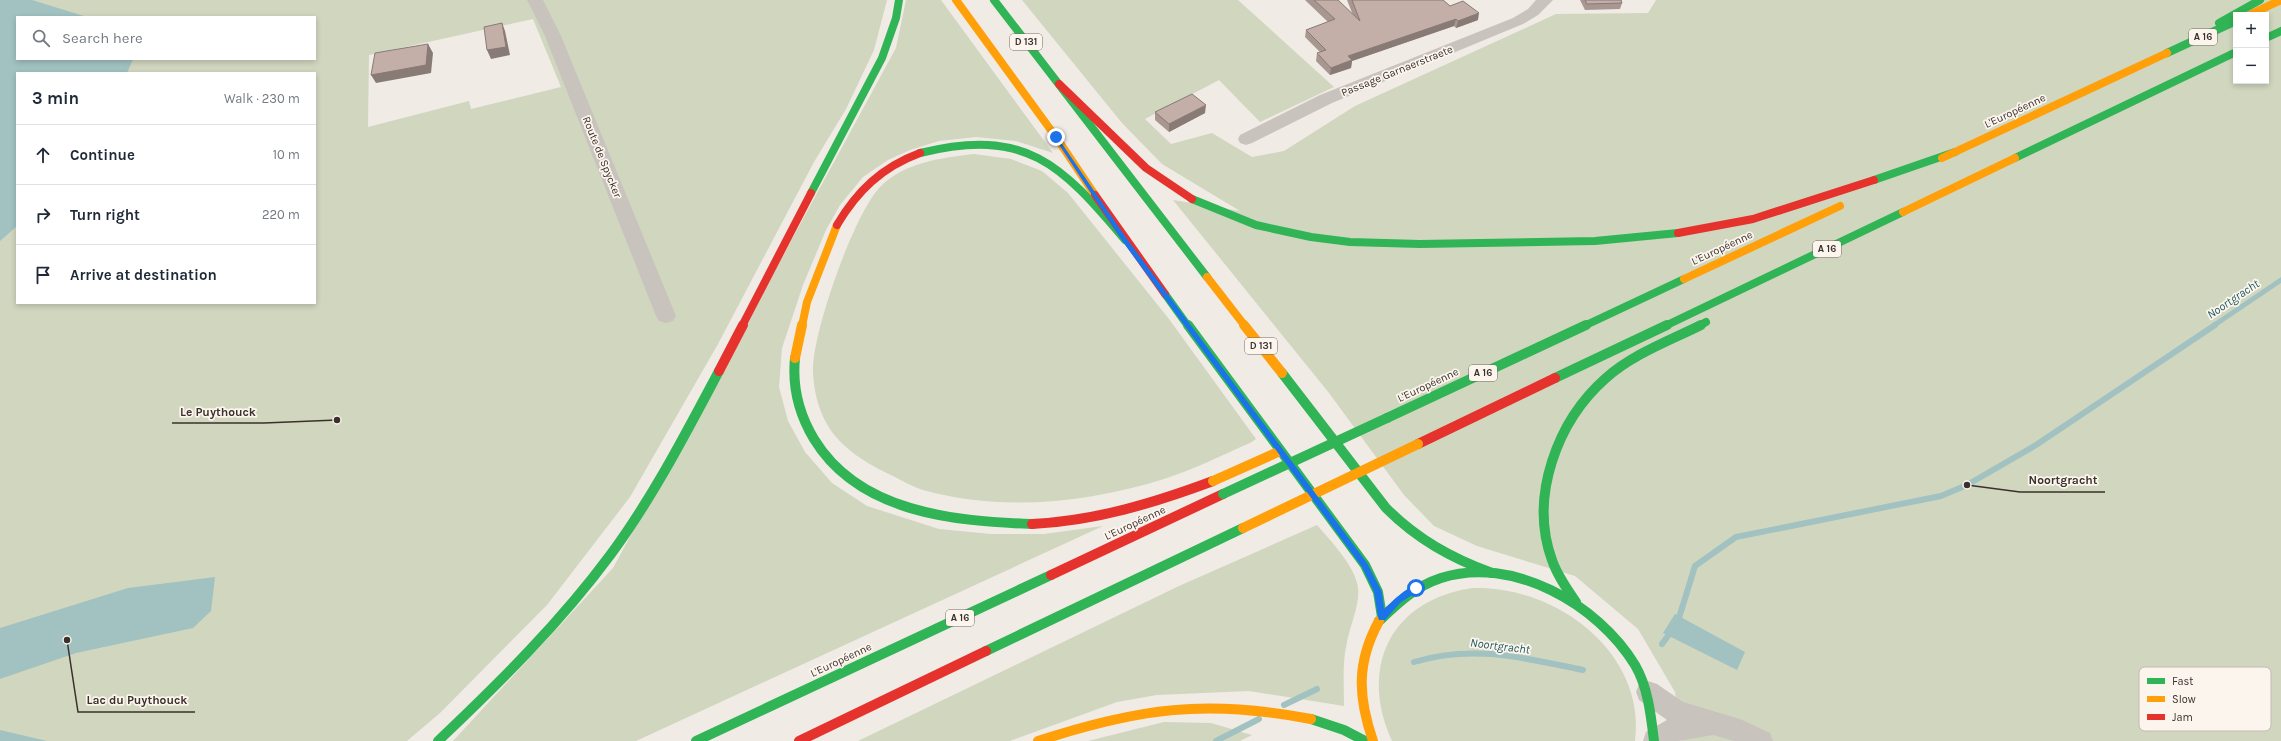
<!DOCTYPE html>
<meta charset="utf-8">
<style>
:root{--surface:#fff;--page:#f6f6f7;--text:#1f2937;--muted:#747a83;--line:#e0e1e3}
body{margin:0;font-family:Karla,sans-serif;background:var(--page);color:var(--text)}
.controls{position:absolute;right:12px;top:12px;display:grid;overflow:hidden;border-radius:0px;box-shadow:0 2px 6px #0003}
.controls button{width:36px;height:36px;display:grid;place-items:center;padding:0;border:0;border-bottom:1px solid var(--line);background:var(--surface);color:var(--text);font:20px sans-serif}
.stop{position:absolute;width:12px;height:12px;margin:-9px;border:3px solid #1a73e8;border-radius:50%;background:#fff}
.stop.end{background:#1a73e8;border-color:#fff;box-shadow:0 1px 4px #0008}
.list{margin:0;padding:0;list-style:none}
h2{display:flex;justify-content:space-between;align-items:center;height:52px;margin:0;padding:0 16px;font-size:17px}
h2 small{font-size:13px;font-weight:400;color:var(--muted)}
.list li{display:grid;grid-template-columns:26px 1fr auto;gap:12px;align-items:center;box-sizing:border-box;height:60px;padding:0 16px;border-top:1px solid var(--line)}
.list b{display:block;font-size:15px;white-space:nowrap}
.list em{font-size:13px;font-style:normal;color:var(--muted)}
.icon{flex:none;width:22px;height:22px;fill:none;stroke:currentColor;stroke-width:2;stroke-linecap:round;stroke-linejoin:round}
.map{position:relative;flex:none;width:2281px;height:741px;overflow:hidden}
.search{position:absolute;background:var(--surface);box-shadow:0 2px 6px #0003;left:16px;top:16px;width:300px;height:44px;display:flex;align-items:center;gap:10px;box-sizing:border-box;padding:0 14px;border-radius:0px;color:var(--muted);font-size:15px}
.panel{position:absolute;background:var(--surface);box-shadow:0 2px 6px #0003;left:16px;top:72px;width:300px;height:232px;border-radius:0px}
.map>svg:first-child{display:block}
.green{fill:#d1d6bf;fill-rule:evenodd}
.water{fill:#a1c2c1}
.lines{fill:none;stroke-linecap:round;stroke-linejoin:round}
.stream-far1{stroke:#a1c2c1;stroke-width:5}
.stream{stroke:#a1c2c1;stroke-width:6}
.street{fill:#c9c3be;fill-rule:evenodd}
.fast-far1{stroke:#30b455;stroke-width:8}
.fast{stroke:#30b455;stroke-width:10}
.slow-far1{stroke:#ff9f0a;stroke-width:8}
.slow{stroke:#ff9f0a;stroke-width:10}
.jam-far1{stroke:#e5322d;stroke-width:8}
.jam{stroke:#e5322d;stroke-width:10}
.fast-bridge{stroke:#30b455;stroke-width:10}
.slow-bridge{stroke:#ff9f0a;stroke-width:10}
.wall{fill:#a89690}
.shaded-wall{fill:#887a75}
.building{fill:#c3afa7;stroke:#887a75}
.route{fill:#1a73e8}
.labels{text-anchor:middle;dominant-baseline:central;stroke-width:3.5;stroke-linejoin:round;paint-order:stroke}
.shield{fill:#fbf5ee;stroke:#756b66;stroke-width:1}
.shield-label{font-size:10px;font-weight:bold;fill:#3b302b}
.street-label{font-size:11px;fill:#3b302b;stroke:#fbf5ee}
.water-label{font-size:12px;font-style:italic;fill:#1f5a5e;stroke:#fbf5ee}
.key{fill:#fbf5ee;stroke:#c1bab4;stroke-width:1}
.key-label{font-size:11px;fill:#3b302b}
.leader{fill:none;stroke:#3b302b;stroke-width:1.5}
.callout-dot{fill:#3b302b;stroke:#fbf5ee;stroke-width:1.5}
.callout-label{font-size:12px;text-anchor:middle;font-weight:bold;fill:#3b302b;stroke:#fbf5ee;stroke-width:3.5;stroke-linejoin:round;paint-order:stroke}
</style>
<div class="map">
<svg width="2281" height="741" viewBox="0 0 2281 741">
<rect width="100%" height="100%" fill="#f0ebe5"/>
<!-- green -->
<g class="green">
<path d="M 0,0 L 887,0 L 874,50 L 846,109 L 814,162 L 718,344 L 630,497 L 547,605 L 440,713 L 407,741 L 0,741 ZM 17,17 L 315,17 L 315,59 L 17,59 ZM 533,19 L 561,87 L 471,109 L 469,101 L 368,127 L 369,55 ZM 17,73 L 315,73 L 315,303 L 17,303 Z"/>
<path d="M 906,0 L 941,0 L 1053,153 L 1016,141 L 976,137 L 939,141 L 910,150 L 888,160 L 863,177 L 840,205 L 826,230 L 803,285 L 782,348 L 779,387 L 788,421 L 805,452 L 832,483 L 867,506 L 939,529 L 991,534 L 1044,534 L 1103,526 L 636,741 L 453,741 L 613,568 L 896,48 Z"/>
<path d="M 1022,0 L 1238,0 L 1334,87 L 1260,122 L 1219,80 L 1145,119 L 1171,144 L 1212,133 L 1252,157 L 1284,151 L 1355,106 L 1556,14 L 1648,13 L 1656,0 L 2281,0 L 2281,741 L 1682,741 L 1675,692 L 1638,629 L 1575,576 L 1477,546 L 1434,526 L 1404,495 L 1329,393 L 1173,200 L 1240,211 L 1162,164 L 1122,123 ZM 2236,15 L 2266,15 L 2266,81 L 2236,81 Z"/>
<path d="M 974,154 L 1011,159 L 1042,171 L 1068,193 L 1169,319 L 1256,439 L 1250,443 C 1222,455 1193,470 1164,479 C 1087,503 1001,512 923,490 C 913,487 903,481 893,476 C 869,465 840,448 827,424 C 818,409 814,390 813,373 C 811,335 854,214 880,187 C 905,162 941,158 974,154 Z"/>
<path d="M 1317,525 C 1330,540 1356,567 1358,588 C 1360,605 1350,625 1347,642 C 1342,663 1344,684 1344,706 L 1249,691 L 1157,695 L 1117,702 L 1010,741 L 858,741 L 1179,586 Z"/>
<path d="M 1472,588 C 1554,585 1646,651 1635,741 L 1392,741 C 1358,667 1391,600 1472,588 Z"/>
<path d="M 1164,722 L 1211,723 L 1252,735 L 1240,741 L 1088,741 Z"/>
</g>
<!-- water -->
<g class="water">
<path d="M 0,0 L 32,0 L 87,17 L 17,17 L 17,59 L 133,59 L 127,73 L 17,73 L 17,226 L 0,241 Z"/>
<path d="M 215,577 L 211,611 L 193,628 L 76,653 L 0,679 L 0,628 L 128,588 Z"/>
<path d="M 1675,614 L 1745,652 L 1737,670 L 1663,633 Z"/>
<path d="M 0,730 L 47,741 L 0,741 Z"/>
</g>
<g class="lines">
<!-- stream-far1 -->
<path class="stream-far1" d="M 2213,326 L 2281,280"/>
<!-- stream -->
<g class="stream">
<path d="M 1678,621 L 1695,566 L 1736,537 L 1941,496 L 1967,485 L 2036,445 L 2215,325"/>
<path d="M 1662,644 L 1673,629"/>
<path d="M 1414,662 C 1473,644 1525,658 1583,670"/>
<path d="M 1284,705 L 1317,689"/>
<path d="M 1216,741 L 1259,719"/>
</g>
<!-- street -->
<g class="street">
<path d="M 527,0 L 543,0 L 561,36 L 676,316 L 673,321 L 666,323 L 659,321 L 656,316 L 545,36 Z"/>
<path d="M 1536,0 L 1553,0 L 1538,15 L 1523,24 L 1332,103 L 1252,143 L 1246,145 L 1240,143 L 1238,139 L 1240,135 L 1320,95 L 1513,18 L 1528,9 Z"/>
<path d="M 1648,681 L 1657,684 L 1683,702 L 1740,719 L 1770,733 L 1773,741 L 1734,741 L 1713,735 L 1679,741 L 1643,741 L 1646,732 L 1667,720 L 1639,700 L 1636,692 L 1639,684 Z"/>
</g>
<!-- fast-far1 -->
<g class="fast-far1">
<path d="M 994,0 L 1207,277"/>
<path d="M 2219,23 L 2260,0"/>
<path d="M 2266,38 L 2281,31"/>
<path d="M 2167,53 L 2236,21"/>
<path d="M 920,153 C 1026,127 1061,164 1125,240"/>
<path d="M 2015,158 L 2236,52"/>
<path d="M 1874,180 L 1955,152"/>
<path d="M 811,193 L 882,58 L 896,18 L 899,0"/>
<path d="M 1192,199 L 1256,225 L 1311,237 L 1350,242 L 1420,244 L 1595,241 L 1678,233"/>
<path d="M 1165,294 L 1188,326"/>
<path d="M 1584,326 L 1684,279"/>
<path d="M 1665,326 L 1903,212"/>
<path d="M 1699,326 L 1706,322"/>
</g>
<!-- fast -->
<g class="fast">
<path d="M 1188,325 L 1365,565 L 1378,592 L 1382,617"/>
<path d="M 795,358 C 792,388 799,414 814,439 C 859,513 954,521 1032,524"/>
<path d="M 1282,373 L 1386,508 C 1417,539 1451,558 1492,573"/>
<path d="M 1555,378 L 1667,325"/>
<path d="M 1387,418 L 1586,325"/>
<path d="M 1576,602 C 1567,589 1557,575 1552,560 C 1529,497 1557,421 1606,378 C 1633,354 1669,341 1701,325"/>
<path d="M 1379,621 C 1398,603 1414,587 1441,578 C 1512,555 1598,604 1635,665 C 1648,687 1651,716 1654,741"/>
<path d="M 986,651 L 1243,528"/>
<path d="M 1311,719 L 1344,730 L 1365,741"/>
<path d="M 438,741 C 500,682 560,623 611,554 C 653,497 686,433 719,371"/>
<path d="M 696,741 L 1051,575"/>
</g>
<!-- slow-far1 -->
<g class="slow-far1">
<path d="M 956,0 L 1056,137 L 1095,195"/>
<path d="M 2249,15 L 2281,0"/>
<path d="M 1942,158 L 2167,53"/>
<path d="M 1903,212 L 2015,158"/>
<path d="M 1207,277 L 1245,326"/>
<path d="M 1684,279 L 1840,206"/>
<path d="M 802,326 L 807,302 L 837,225"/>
</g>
<!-- slow -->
<g class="slow">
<path d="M 1244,325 L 1282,373"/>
<path d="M 795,358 L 802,325"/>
<path d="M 1038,741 C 1139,708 1206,699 1311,719"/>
<path d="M 1373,741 C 1358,697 1356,663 1379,621"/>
</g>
<!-- jam-far1 -->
<g class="jam-far1">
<path d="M 1059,84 L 1146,168 L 1192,199"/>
<path d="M 1095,195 L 1165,294"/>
<path d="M 837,225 C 857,191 882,167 920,153"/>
<path d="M 1678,233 L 1753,219 L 1874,180"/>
<path d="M 742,326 L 811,193"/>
</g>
<!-- jam -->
<g class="jam">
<path d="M 719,371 L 743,325"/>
<path d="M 1418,444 L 1555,378"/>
<path d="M 1032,524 C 1095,521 1154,503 1213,481"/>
<path d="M 1051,575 L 1223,494"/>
<path d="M 799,741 L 986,651"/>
</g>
<!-- fast-bridge -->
<path class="fast-bridge" d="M 1223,494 L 1387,418"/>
<!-- slow-bridge -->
<g class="slow-bridge">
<path d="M 1213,481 L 1278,452"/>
<path d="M 1243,528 L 1418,444"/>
</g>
</g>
<!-- wall -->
<g class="wall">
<path d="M 1305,0 L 1338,0 L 1353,15 L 1347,0 L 1443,0 L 1450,6 L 1478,20 L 1456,28 L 1454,26 L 1352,61 L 1351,68 L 1330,75 L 1316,61 L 1317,53 L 1320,52 L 1305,37 L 1306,30 L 1328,22 Z"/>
<path d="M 1580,0 L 1621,0 L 1622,3 L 1620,9 L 1585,10 Z"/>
<path d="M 1155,112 L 1205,113 L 1169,132 L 1155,120 Z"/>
</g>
<!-- shaded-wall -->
<g class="shaded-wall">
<path d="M 1479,13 L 1478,20 L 1456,28 L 1458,21 Z"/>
<path d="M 1456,19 L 1454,26 L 1352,61 L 1351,68 L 1330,75 L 1331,68 L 1348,56 Z"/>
<path d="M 502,23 L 505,31 L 510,55 L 491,59 L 487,50 Z"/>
<path d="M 428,44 L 433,53 L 431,73 L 376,83 L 371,75 Z"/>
<path d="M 1206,105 L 1205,113 L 1169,132 L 1169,124 Z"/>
</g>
<!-- building -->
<g class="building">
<path d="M 1314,0 L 1338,0 L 1360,21 L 1352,0 L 1443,0 L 1450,6 L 1463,1 L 1479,13 L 1458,21 L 1456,19 L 1348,56 L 1352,60 L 1331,68 L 1317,53 L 1326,50 L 1306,30 L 1335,19 Z"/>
<path d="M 1585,0 L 1621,0 L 1622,3 L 1587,4 Z"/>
<path d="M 502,23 L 506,47 L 487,50 L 484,27 Z"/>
<path d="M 428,44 L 426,65 L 371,75 L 375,53 Z"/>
<path d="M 1192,94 L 1206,105 L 1169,124 L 1155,112 Z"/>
</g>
<!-- route -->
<path class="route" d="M 1056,135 L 1127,239 L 1367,563 L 1382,592 L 1384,609 C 1391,603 1409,584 1418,586 L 1418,591 L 1400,603 L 1385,620 L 1379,620 L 1378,617 L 1374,592 L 1362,567 L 1123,242 L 1054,137 Z"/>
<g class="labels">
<!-- shield labels -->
<g class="shield">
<rect x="2189" y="29" width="28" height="16" rx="3"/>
<rect x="1010" y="34" width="32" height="16" rx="3"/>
<rect x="1813" y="241" width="28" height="16" rx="3"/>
<rect x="1245" y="338" width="32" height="16" rx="3"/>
<rect x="1469" y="365" width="28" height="16" rx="3"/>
<rect x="946" y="610" width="28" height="16" rx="3"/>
</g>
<g class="shield-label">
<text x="2203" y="37">A 16</text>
<text x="1026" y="42">D 131</text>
<text x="1827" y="249">A 16</text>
<text x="1261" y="346">D 131</text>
<text x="1483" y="373">A 16</text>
<text x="960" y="618">A 16</text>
</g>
<!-- street labels -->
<g class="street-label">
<text transform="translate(1397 71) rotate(-22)">Passage Garnaerstraete</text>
<text transform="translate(2015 111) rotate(-25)">L'Européenne</text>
<text transform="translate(602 157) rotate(68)">Route de Spycker</text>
<text transform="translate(1722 248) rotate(-25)">L'Européenne</text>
<text transform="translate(1428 385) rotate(-25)">L'Européenne</text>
<text transform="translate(1135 523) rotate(-25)">L'Européenne</text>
<text transform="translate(841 660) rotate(-25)">L'Européenne</text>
</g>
<!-- water labels -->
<g class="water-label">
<text transform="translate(2233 299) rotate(-34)">Noortgracht</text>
<text transform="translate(1500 646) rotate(7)">Noortgracht</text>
</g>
</g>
<!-- legend -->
<rect x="2139" y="667" width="132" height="64" rx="6" class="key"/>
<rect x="2147" y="678" width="18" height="6" fill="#30b455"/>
<rect x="2147" y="696" width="18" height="6" fill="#ff9f0a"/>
<rect x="2147" y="714" width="18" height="6" fill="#e5322d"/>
<g class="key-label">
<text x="2172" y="685">Fast</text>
<text x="2172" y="703">Slow</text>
<text x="2172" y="721">Jam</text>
</g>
<!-- callouts -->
<path class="leader" d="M337 420L264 423H172M1967 485L2020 492H2105M67 640L78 712H195"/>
<g class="callout-dot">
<circle cx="337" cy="420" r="4"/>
<circle cx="1967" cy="485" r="4"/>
<circle cx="67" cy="640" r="4"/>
</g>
<g class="callout-label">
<text x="218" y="416">Le Puythouck</text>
<text x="2063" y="484">Noortgracht</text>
<text x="137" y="704">Lac du Puythouck</text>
</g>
</svg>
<div class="controls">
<button>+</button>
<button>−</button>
</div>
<div class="stop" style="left:1416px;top:588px"></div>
<div class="stop end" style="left:1056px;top:137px"></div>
<div class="search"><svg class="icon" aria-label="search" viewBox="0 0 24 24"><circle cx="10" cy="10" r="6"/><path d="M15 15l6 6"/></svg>Search here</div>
<section class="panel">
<h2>3 min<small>Walk · 230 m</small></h2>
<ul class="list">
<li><svg class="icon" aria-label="ahead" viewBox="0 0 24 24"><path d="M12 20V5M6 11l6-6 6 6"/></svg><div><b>Continue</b></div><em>10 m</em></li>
<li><svg class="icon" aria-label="right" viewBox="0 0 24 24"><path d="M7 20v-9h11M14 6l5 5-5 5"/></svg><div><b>Turn right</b></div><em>220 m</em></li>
<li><svg class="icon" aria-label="arrive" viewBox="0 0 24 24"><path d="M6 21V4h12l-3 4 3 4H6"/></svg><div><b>Arrive at destination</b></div></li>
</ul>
</section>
</div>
